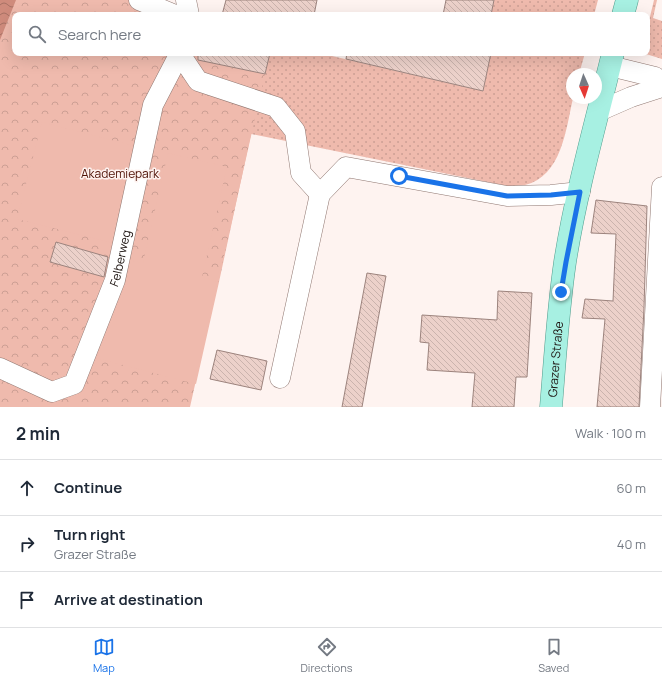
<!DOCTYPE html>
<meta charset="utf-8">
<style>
:root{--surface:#fff;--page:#f2f2f3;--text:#1f2937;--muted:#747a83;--line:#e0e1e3;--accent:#1a73e8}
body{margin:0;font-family:Manrope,sans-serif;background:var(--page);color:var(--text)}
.compass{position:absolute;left:566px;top:68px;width:36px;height:36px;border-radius:50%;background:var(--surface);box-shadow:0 4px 16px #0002;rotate:177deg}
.stop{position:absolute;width:12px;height:12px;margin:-9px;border:3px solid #1a73e8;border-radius:50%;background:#fff}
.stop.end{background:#1a73e8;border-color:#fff;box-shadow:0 1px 4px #0008}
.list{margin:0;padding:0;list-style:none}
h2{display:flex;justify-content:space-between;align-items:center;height:52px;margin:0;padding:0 16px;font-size:17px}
h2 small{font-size:13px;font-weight:400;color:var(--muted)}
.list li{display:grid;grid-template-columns:26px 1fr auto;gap:12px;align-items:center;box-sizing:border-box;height:56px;padding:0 16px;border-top:1px solid var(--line)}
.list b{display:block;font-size:15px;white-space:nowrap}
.list p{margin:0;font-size:13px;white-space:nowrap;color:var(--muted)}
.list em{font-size:13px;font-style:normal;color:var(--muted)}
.icon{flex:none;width:22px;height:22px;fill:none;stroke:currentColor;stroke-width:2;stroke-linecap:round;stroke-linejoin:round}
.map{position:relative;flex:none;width:662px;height:407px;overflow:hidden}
.search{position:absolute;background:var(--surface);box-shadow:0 4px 16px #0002;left:12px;right:12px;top:12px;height:44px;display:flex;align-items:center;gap:10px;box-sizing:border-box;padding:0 14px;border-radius:8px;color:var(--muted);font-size:15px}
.sheet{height:220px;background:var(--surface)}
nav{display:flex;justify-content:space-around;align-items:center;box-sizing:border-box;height:56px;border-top:1px solid var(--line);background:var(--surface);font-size:11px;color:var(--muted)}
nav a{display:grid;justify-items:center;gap:2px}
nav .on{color:var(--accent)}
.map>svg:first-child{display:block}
.grass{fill:url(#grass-dots)}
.park{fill:url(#park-crowns)}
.pitch{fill:#efbaad}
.water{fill:url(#water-waves)}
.building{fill:url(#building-back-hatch);stroke:#9c837d}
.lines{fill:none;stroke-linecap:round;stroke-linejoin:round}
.minor-casing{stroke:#907872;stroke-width:21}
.major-casing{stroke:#529d8d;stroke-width:23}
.minor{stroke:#fff;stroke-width:20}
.major{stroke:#a7f0e2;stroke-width:22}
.route{stroke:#1a73e8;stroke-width:5}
.labels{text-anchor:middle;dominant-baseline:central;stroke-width:3;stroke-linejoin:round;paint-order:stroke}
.park-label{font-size:12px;fill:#4f1206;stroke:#fef3f0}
.street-label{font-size:12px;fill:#1f1613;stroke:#fef3f0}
</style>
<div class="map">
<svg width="662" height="407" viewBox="0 0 662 407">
<defs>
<pattern id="grass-dots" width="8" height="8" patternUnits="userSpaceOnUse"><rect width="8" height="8" fill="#efbaad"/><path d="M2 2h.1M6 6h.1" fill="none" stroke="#cc9f94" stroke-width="1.8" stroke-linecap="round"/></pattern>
<pattern id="park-crowns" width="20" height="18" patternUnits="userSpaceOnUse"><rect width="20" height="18" fill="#efbaad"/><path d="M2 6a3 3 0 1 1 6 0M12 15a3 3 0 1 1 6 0" fill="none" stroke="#cc9f94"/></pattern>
<pattern id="water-waves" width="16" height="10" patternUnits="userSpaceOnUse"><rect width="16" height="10" fill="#cf8b7c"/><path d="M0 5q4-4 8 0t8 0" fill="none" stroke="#a77164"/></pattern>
<pattern id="building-back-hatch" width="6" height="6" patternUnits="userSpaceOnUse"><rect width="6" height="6" fill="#ecd1ca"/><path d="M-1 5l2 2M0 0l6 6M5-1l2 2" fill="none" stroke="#cab3ad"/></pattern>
</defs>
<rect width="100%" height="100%" fill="#fef3f0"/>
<!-- grass -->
<g class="grass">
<path d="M 16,0 L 129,0 L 15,15 L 15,53 L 212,63 L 265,74 L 270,53 L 297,53 L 302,54 L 303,53 L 319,53 L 483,91 L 491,53 L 585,53 L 579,74 L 572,74 L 572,98 L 573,98 C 566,129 562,176 525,185 C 520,186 513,186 507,186 L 251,134 L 219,282 L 143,263 L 0,40 Z"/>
<path d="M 494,0 L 598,0 L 594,15 L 491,15 Z"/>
<path d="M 654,0 L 657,0 L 653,18 L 662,21 L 662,59 L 646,54 L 648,47 L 647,29 Z"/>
</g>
<!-- park -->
<path class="park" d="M 0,0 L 129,0 L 166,15 L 15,15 L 15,53 L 207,53 L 212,63 L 265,74 L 190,407 L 0,407 Z"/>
<!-- pitch -->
<g class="pitch">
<path d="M 42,122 L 142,148 L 117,244 L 17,219 Z"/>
<path d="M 168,153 L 227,167 L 202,277 L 219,282 L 196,384 L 96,358 L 113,313 L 129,260 L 143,263 Z"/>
</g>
<!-- water -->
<path class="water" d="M 0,0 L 16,0 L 0,40 Z"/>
<!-- building -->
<g class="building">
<path d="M 226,0 L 317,0 L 314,15 L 222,15 Z"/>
<path d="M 446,0 L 494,0 L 491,15 L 443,15 Z"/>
<path d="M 198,53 L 270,53 L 265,74 L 198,60 Z"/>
<path d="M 347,53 L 491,53 L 483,91 L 346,59 Z"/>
<path d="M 596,200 L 647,206 L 644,308 L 639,407 L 597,407 L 605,319 L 582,318 L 585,299 L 613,301 L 616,234 L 591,233 Z"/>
<path d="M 56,242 L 108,257 L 104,277 L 50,262 Z"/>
<path d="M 367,273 L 386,276 L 362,407 L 342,407 Z"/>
<path d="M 498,291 L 532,293 L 527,377 L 516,377 L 514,407 L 472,407 L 475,373 L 427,370 L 429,343 L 420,342 L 422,315 L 497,320 Z"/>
<path d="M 217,350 L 267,361 L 261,390 L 210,379 Z"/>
</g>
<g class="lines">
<defs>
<g id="minor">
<path d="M 139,0 L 175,15"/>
<path d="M 186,0 L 189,15"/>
<path d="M 180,54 L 198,81 L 276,107 L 295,131 L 301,173 L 320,194"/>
<path d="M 610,66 L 655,77 L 662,82"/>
<path d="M 599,111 L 631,97 L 662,87"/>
<path id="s1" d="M 0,368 L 52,392 L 74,384 L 115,280 L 153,105 L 180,53"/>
<path d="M 280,378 L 320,194 L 346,167 L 507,196 L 551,195 L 580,192"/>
<path d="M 650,407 L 662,187"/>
</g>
<g id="major">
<path d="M 623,15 L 627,0"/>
<path id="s2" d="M 551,407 C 555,359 558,310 565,262 C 576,192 596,122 613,53"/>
</g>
</defs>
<!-- minor casing -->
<use href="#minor" class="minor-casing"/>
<!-- major casing -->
<use href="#major" class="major-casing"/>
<!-- minor -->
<use href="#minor" class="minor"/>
<!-- major -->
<use href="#major" class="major"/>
</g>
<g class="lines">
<!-- route -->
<path class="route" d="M 399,176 L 507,196 L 551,195 L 580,192 L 566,262 L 561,292"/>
</g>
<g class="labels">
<!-- park labels -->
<g class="park-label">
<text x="120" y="173">Akademiepark</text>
</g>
<!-- street labels -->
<g class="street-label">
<text stroke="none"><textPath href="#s1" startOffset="215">Felberweg</textPath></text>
<text stroke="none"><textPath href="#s2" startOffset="48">Grazer Straße</textPath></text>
</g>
</g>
</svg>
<svg class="compass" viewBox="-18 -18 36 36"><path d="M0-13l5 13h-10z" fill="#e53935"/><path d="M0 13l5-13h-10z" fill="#747a83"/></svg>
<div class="stop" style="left:399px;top:176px"></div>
<div class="stop end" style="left:561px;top:292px"></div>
<div class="search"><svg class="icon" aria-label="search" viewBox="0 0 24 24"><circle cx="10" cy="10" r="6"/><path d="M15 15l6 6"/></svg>Search here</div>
</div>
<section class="sheet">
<h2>2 min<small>Walk · 100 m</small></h2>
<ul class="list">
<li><svg class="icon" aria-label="ahead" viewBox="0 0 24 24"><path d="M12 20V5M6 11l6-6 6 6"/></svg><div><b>Continue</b></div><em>60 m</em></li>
<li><svg class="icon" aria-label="right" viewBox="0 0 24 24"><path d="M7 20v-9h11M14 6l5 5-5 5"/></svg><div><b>Turn right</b><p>Grazer Straße</p></div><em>40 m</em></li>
<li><svg class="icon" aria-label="arrive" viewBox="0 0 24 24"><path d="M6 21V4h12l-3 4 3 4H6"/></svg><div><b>Arrive at destination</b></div></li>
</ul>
</section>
<nav>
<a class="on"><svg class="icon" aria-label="map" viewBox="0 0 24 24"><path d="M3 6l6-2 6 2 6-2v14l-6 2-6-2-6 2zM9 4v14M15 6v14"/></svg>Map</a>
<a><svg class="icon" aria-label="directions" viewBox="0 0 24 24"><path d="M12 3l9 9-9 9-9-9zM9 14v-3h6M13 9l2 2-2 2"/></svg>Directions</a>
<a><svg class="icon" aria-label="saved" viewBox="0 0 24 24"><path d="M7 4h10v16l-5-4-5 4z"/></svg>Saved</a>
</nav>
